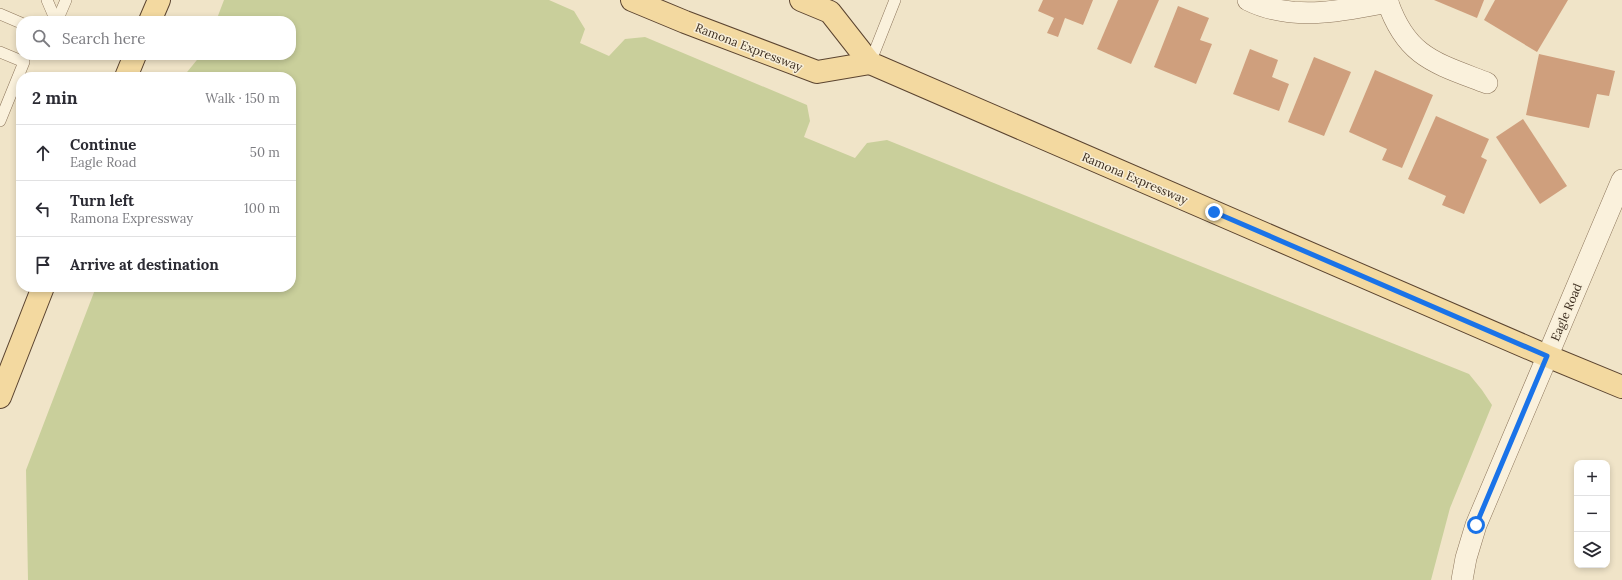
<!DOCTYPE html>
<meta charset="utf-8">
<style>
:root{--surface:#fff;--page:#f7f7f7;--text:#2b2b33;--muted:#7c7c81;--line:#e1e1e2}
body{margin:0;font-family:Lora,serif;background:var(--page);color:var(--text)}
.controls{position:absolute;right:12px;bottom:12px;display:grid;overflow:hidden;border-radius:8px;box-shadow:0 2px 6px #0003}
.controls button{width:36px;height:36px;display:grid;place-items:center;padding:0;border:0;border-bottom:1px solid var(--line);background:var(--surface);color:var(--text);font:20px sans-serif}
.stop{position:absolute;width:12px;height:12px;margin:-9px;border:3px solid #1a73e8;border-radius:50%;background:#fff}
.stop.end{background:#1a73e8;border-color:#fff;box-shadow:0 1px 4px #0008}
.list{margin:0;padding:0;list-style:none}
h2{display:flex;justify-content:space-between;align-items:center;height:52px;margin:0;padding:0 16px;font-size:17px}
h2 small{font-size:13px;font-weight:400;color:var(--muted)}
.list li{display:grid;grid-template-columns:26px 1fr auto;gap:12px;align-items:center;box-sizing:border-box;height:56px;padding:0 16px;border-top:1px solid var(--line)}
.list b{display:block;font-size:15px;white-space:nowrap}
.list p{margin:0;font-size:13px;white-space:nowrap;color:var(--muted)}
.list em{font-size:13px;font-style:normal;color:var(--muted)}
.icon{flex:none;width:22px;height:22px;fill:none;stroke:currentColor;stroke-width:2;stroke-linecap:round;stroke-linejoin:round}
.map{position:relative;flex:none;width:1622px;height:580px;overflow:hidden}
.search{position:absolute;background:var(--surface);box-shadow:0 2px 6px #0003;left:16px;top:16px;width:280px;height:44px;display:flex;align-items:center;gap:10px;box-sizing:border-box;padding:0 14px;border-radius:16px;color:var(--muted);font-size:15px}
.panel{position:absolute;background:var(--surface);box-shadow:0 2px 6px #0003;left:16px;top:72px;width:280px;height:220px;border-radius:16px}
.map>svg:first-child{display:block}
.green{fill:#c9cf9b}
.building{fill:#cf9f7d}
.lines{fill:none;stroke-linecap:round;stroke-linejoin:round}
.service-casing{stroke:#8d765c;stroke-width:12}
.minor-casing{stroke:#8d765c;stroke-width:22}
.primary-casing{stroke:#5b4430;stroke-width:24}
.service{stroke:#faf1dc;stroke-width:11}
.minor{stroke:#faf1dc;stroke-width:21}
.primary{stroke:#f3d9a0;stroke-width:22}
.route{stroke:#1a73e8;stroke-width:5}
.labels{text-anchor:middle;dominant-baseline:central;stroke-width:3;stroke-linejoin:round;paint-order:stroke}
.street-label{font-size:12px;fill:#3d2e20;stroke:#f7eed8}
</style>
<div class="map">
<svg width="1622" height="580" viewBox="0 0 1622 580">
<rect width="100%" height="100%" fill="#f0e4c8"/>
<!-- green -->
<path class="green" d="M 224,0 L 549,0 L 574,11 L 585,29 L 580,43 L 609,56 L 625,39 L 645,37 L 807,105 L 810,121 L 804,137 L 855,158 L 867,143 L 887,140 L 1469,374 L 1482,390 L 1492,405 L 1450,508 L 1431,580 L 28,580 L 26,470 L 96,287 L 291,287 L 291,77 L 183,77 L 201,55 L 291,55 L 291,21 L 216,21 Z"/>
<!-- building -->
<g class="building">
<path d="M 1043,0 L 1093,0 L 1083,25 L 1065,18 L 1058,37 L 1047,33 L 1054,18 L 1038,11 Z"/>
<path d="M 1118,0 L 1159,0 L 1131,64 L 1097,49 Z"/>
<path d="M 1434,0 L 1484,0 L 1477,18 Z"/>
<path d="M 1495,0 L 1568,0 L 1537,52 L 1484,20 Z"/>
<path d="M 1178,6 L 1209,18 L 1200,40 L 1212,44 L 1196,84 L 1154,67 Z"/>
<path d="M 1250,49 L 1278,60 L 1272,77 L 1289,84 L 1279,111 L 1233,94 Z"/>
<path d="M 1539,54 L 1615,71 L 1609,96 L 1597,94 L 1589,128 L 1526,115 Z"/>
<path d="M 1314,57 L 1351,72 L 1324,136 L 1288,122 Z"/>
<path d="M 1375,70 L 1433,95 L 1402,168 L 1382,160 L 1387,149 L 1349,132 Z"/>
<path d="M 1436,116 L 1489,139 L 1481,157 L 1487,160 L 1464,214 L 1442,205 L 1446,196 L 1408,179 Z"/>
<path d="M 1523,119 L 1567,186 L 1540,204 L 1496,137 Z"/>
</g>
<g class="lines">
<defs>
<g id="service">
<path d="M 47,0 L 56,21"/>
<path d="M 0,14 L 21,23"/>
<path d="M 57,21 L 66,0"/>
<path d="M 0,52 L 24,62 L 0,121"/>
<path d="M 870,63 L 895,0"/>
</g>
<g id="minor">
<path d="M 1248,0 C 1292,22 1342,11 1388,2"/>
<path d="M 1387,0 C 1406,57 1435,63 1487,83"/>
<path d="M 1462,580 L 1466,558 L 1476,525 L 1622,180"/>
</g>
<g id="primary">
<path d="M 632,0 L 685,22 L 817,72 L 870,63"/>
<path d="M 801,0 L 830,12 L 870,63 L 1547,356 L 1622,387"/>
<path d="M 150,21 L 159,0"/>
<path d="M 126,77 L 135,55"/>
<path d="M 0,397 L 43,287"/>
</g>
</defs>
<!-- service casing -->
<use href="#service" class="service-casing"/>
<!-- minor casing -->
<use href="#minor" class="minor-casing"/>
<!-- primary casing -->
<use href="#primary" class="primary-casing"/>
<!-- service -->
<use href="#service" class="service"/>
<!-- minor -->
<use href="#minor" class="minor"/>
<!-- primary -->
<use href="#primary" class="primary"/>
</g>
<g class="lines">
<!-- route -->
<path class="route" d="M 1214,212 L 1547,356 L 1476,525"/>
</g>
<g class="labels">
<!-- street labels -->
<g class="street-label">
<text transform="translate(749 47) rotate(21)">Ramona Expressway</text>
<text transform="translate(1135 178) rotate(23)">Ramona Expressway</text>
<text transform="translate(1566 312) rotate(-67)">Eagle Road</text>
</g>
</g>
</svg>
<div class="controls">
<button>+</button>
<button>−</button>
<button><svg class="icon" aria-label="layers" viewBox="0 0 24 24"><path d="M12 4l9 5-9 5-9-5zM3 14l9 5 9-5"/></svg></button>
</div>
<div class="stop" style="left:1476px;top:525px"></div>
<div class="stop end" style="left:1214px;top:212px"></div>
<div class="search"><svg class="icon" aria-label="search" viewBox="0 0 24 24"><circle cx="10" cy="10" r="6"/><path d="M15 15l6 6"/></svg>Search here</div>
<section class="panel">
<h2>2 min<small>Walk · 150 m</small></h2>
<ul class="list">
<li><svg class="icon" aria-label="ahead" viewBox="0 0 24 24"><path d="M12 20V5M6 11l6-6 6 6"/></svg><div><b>Continue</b><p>Eagle Road</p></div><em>50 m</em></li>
<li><svg class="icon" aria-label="left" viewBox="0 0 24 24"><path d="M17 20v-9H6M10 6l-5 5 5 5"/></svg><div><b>Turn left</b><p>Ramona Expressway</p></div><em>100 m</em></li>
<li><svg class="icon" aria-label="arrive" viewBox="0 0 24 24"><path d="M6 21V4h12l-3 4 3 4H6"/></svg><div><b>Arrive at destination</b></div></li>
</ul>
</section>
</div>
